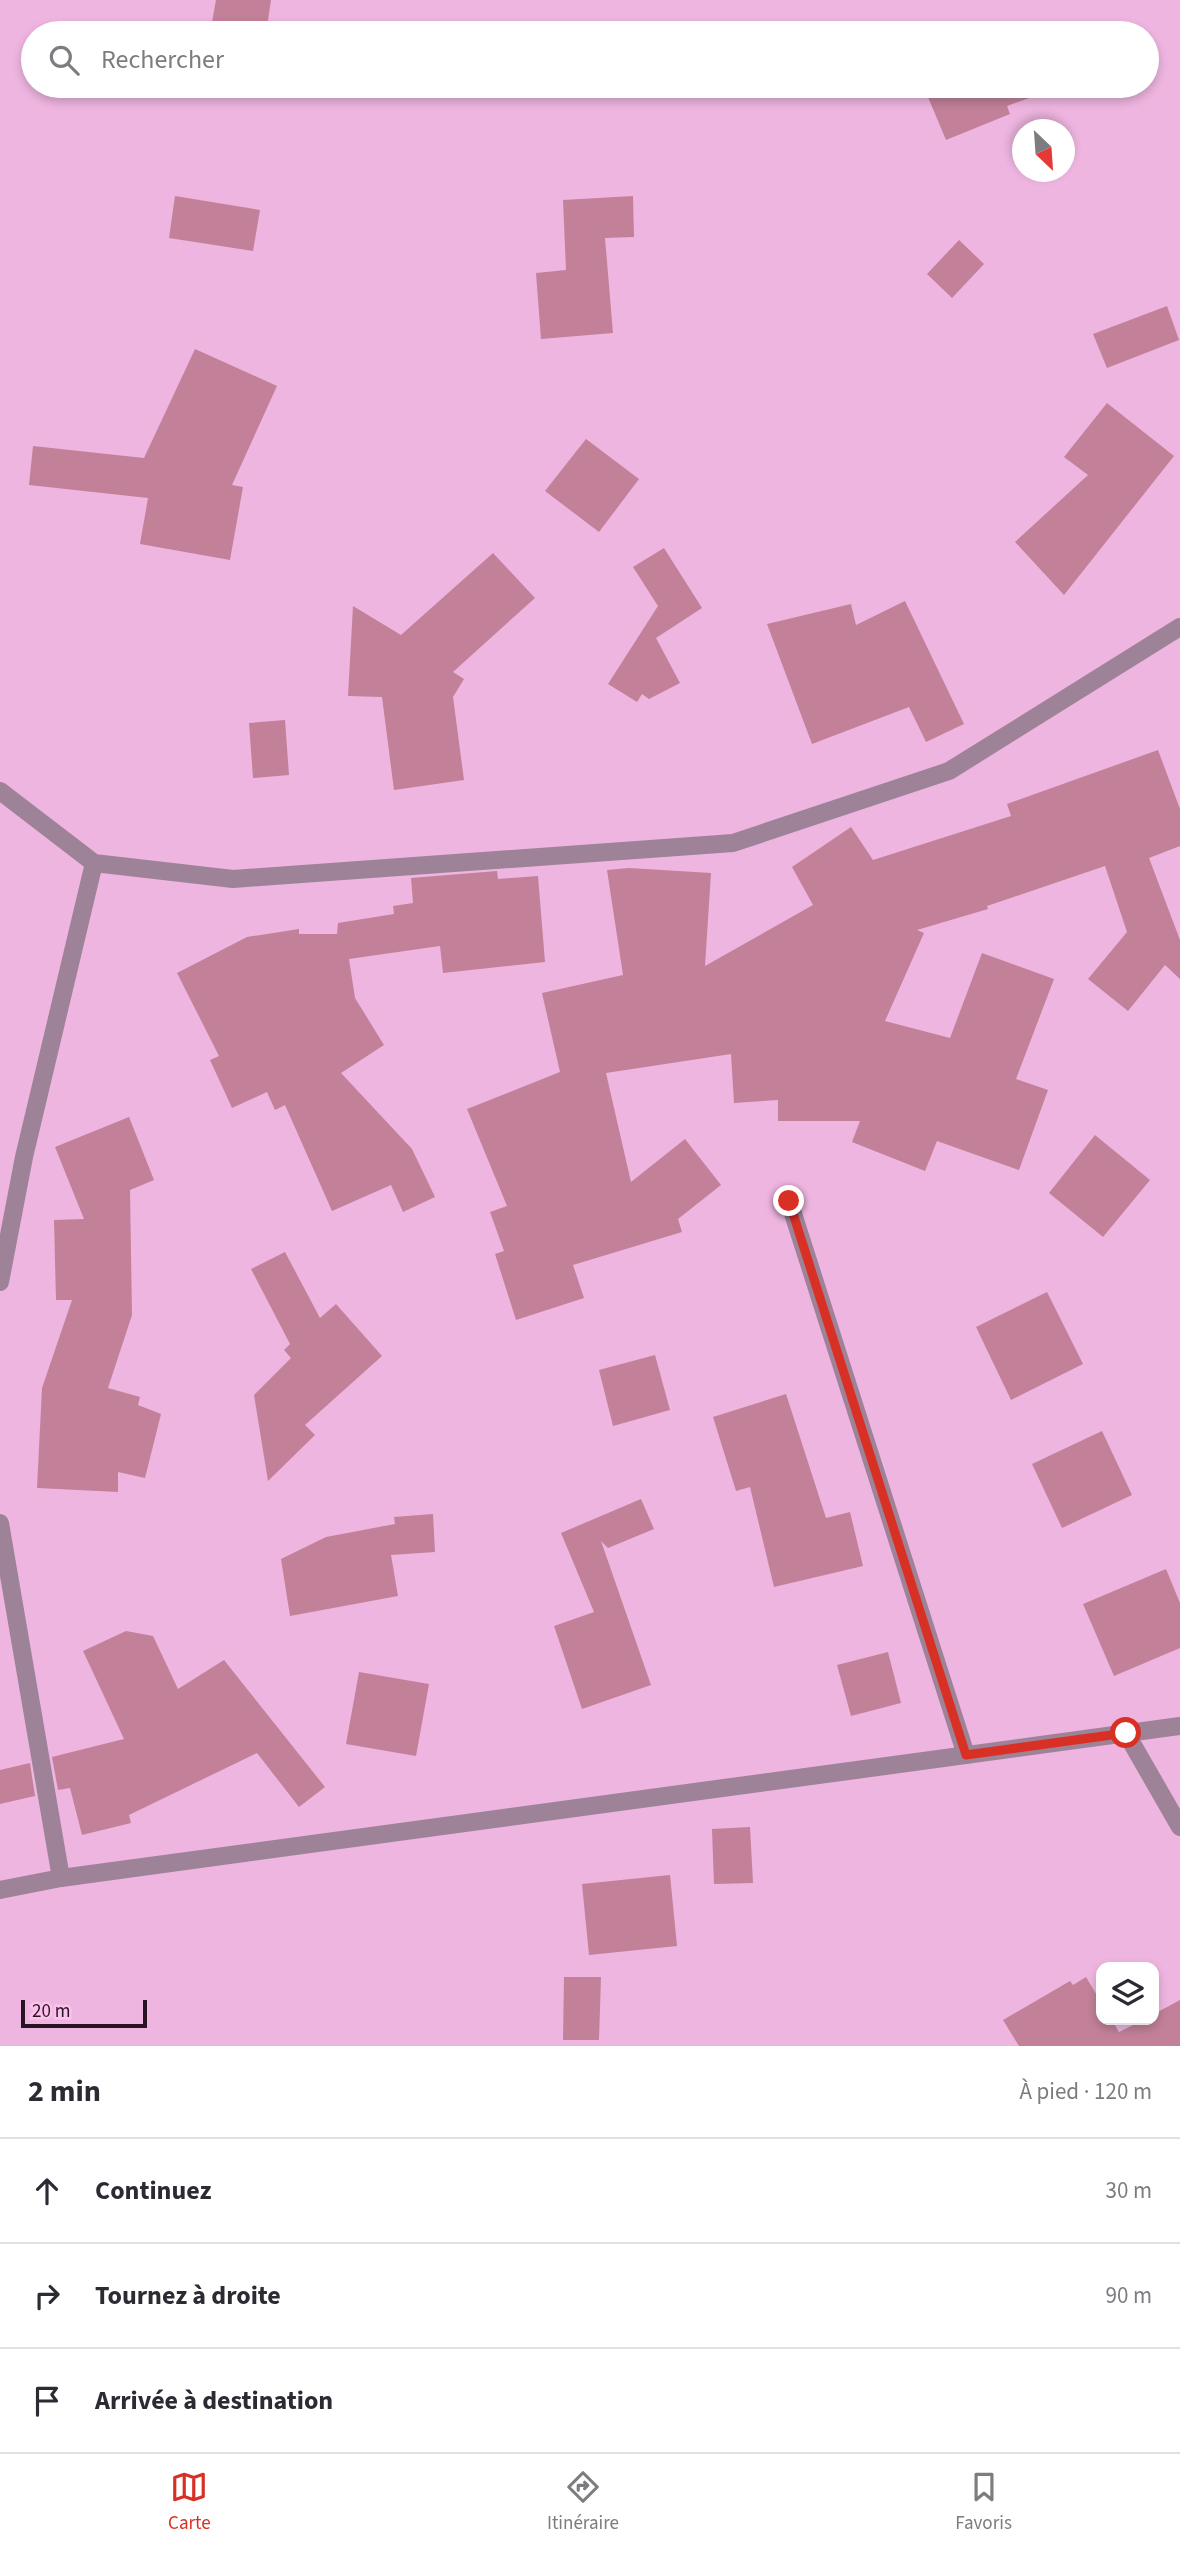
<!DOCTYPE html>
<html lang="fr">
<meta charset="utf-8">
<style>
:root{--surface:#fff;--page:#f2f2f3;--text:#2b2b33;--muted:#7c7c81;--line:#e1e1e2;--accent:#d93025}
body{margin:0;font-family:"Source Sans 3",sans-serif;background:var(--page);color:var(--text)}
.controls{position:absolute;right:21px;bottom:21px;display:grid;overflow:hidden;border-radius:14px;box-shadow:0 4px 10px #0003}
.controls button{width:63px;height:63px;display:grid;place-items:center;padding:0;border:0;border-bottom:2px solid var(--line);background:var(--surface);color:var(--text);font:35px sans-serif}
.compass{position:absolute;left:1012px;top:119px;width:63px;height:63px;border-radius:50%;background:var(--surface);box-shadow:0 4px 10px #0003;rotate:155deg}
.scale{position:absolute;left:21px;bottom:18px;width:126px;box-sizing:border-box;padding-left:7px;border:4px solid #281423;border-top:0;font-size:19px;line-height:24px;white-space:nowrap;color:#281423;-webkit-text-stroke:5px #fcc2ed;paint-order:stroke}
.stop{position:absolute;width:21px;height:21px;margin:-16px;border:5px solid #d93025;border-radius:50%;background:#fff}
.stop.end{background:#d93025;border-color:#fff;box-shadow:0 2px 7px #0008}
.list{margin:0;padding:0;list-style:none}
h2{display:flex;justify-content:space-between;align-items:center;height:91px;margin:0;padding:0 28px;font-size:30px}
h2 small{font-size:23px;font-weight:400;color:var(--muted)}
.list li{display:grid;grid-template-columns:46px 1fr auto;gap:21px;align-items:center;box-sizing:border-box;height:105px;padding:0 28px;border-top:2px solid var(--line)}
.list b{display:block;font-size:26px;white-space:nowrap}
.list em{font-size:23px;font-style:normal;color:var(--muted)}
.icon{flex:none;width:38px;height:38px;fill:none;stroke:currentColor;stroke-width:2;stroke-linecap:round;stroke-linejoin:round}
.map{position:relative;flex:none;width:1180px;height:2046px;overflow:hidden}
.search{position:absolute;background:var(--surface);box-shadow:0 4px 10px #0003;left:21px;right:21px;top:21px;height:77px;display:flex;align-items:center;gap:18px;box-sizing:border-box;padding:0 24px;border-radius:38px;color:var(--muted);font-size:26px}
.sheet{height:406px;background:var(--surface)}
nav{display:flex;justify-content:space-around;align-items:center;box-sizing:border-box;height:98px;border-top:2px solid var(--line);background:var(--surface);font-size:19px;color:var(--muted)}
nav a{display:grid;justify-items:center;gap:4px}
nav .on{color:var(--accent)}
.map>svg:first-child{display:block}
.building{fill:#c28199}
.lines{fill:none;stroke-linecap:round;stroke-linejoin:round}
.minor{stroke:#9e8297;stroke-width:18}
.tertiary{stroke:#9e8297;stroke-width:18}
.route{stroke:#d93025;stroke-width:9}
</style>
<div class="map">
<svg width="1180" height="2046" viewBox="0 0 1180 2046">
<rect width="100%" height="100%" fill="#eeb5e0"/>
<!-- building -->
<g class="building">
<path d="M 216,0 L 271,0 L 266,33 L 210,33 Z"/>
<path d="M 936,86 L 1063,86 L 1007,106 L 1010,114 L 946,140 L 925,90 Z"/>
<path d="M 175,196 L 260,210 L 253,251 L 169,238 Z"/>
<path d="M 633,196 L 634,237 L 605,238 L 613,333 L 541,339 L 536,273 L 566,270 L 563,200 Z"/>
<path d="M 959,240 L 984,264 L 952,298 L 927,274 Z"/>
<path d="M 1167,306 L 1179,340 L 1107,368 L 1093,334 Z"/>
<path d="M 195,349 L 277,386 L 232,485 L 243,487 L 230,560 L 140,544 L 148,498 L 29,485 L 33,446 L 144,458 Z"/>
<path d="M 1107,403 L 1174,456 L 1064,595 L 1015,542 L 1088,475 L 1064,457 Z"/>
<path d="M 586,439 L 639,479 L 599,532 L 545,491 Z"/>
<path d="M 664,548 L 702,608 L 656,638 L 680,683 L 649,699 L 642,694 L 637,702 L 608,684 L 658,606 L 633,567 Z"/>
<path d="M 493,553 L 535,598 L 453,672 L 464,679 L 453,697 L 464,780 L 394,790 L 382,697 L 348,696 L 353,606 L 401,635 Z"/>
<path d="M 905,601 L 964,724 L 926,742 L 909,707 L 812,744 L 767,624 L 851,604 L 856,625 Z"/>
<path d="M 285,720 L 289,775 L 253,778 L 249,723 Z"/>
<path d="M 1158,750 L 1180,809 L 1180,846 L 1149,858 L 1180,940 L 1180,979 L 1165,965 L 1128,1011 L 1088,979 L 1127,932 L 1105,866 L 987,906 L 988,909 L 917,930 L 924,933 L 885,1021 L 950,1038 L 982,953 L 1054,979 L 1016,1079 L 1048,1090 L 1019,1170 L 937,1141 L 925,1171 L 852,1142 L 860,1121 L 778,1121 L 778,1100 L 734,1103 L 731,1054 L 606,1073 L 631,1182 L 685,1139 L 721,1185 L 678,1219 L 682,1232 L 573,1265 L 584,1298 L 516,1320 L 495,1254 L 504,1251 L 490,1212 L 507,1206 L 467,1109 L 560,1072 L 542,993 L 623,975 L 607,870 L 629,868 L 711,873 L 705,966 L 813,905 L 792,867 L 851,827 L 873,860 L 1011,816 L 1007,804 Z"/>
<path d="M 497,871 L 498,879 L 538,876 L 545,962 L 443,973 L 440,946 L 349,959 L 355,998 L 384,1045 L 341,1073 L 412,1149 L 435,1197 L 403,1212 L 391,1185 L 332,1211 L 285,1105 L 275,1110 L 267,1092 L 232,1108 L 210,1060 L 219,1056 L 177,973 L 247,937 L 299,929 L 299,934 L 337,934 L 338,923 L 394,914 L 393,906 L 413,903 L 411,878 Z"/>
<path d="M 129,1117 L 154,1180 L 130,1190 L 132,1315 L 108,1388 L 140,1397 L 138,1405 L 161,1414 L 145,1478 L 118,1472 L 118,1492 L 37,1488 L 42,1388 L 72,1300 L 56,1300 L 54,1220 L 84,1219 L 55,1147 Z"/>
<path d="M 1095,1135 L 1150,1180 L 1103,1237 L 1049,1193 Z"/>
<path d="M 285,1252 L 320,1318 L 336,1304 L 382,1356 L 305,1425 L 315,1435 L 268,1481 L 254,1395 L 291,1358 L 284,1350 L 290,1344 L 251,1269 Z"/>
<path d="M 1047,1292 L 1083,1364 L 1011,1400 L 976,1327 Z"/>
<path d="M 655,1355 L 670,1410 L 613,1426 L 599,1370 Z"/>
<path d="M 786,1394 L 826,1518 L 850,1512 L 863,1566 L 774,1587 L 750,1487 L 736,1491 L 713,1417 Z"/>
<path d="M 1102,1431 L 1132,1495 L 1062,1528 L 1032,1464 Z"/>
<path d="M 641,1499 L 654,1529 L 608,1548 L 601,1541 L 651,1685 L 582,1709 L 554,1626 L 594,1612 L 561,1533 Z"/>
<path d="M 433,1514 L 435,1552 L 391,1555 L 398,1596 L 290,1616 L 281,1559 L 326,1537 L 395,1524 L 394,1517 Z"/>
<path d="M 1166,1569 L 1180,1603 L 1180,1648 L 1114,1676 L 1083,1604 Z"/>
<path d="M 126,1631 L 153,1636 L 178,1689 L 224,1660 L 325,1787 L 299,1807 L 257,1753 L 129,1815 L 131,1823 L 82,1835 L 70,1788 L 58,1790 L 52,1757 L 124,1739 L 83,1651 Z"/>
<path d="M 888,1652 L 901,1703 L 851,1716 L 837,1665 Z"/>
<path d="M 359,1672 L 429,1684 L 416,1756 L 346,1744 Z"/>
<path d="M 30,1763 L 35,1796 L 0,1804 L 0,1770 Z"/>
<path d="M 750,1827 L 753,1883 L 714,1884 L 712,1829 Z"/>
<path d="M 670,1875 L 677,1946 L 589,1955 L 582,1884 Z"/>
<path d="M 564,1977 L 601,1977 L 599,2040 L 563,2040 Z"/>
<path d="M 1086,1977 L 1101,2002 L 1101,2020 L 1112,2020 L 1119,2032 L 1143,2020 L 1154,2020 L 1154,2014 L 1180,2000 L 1180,2046 L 1019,2046 L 1003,2020 L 1070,1981 L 1073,1985 Z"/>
</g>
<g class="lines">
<!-- minor -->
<g class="minor">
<path d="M 0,791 L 94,863 L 233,879 L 733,843 L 949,771 L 1180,627"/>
<path d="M 789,1201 L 966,1755"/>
<path d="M 0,1282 L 24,1157 L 94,863"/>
<path d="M 0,1523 L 61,1878"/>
<path d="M 1126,1733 L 1180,1827"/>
</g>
<!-- tertiary -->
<path class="tertiary" d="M 0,1890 L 61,1878 L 1180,1726"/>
</g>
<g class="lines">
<!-- route -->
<path class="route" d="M 789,1201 L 966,1755 L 1126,1733"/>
</g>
</svg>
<div class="controls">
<button><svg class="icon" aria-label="layers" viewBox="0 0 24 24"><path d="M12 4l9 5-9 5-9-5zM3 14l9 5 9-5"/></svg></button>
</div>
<svg class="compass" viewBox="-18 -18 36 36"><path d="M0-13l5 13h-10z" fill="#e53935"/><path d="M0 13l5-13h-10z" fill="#7c7c81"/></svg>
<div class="scale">20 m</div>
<div class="stop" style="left:1126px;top:1733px"></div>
<div class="stop end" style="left:789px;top:1201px"></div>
<div class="search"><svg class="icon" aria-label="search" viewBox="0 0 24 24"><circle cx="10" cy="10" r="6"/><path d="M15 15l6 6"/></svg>Rechercher</div>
</div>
<section class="sheet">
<h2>2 min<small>À pied · 120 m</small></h2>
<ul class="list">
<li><svg class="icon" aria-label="ahead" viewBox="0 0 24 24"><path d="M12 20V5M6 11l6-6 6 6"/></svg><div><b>Continuez</b></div><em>30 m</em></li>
<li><svg class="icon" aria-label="right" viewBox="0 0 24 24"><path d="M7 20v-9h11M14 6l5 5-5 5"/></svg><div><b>Tournez à droite</b></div><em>90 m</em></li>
<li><svg class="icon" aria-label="arrive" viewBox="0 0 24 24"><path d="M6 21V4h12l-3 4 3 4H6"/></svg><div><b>Arrivée à destination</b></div></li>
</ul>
</section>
<nav>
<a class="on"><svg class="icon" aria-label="map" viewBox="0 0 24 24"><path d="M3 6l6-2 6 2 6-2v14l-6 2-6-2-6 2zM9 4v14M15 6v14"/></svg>Carte</a>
<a><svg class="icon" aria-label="directions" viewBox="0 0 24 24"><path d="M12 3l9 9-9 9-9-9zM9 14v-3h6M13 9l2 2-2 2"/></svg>Itinéraire</a>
<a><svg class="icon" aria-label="saved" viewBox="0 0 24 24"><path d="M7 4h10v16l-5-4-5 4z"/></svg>Favoris</a>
</nav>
